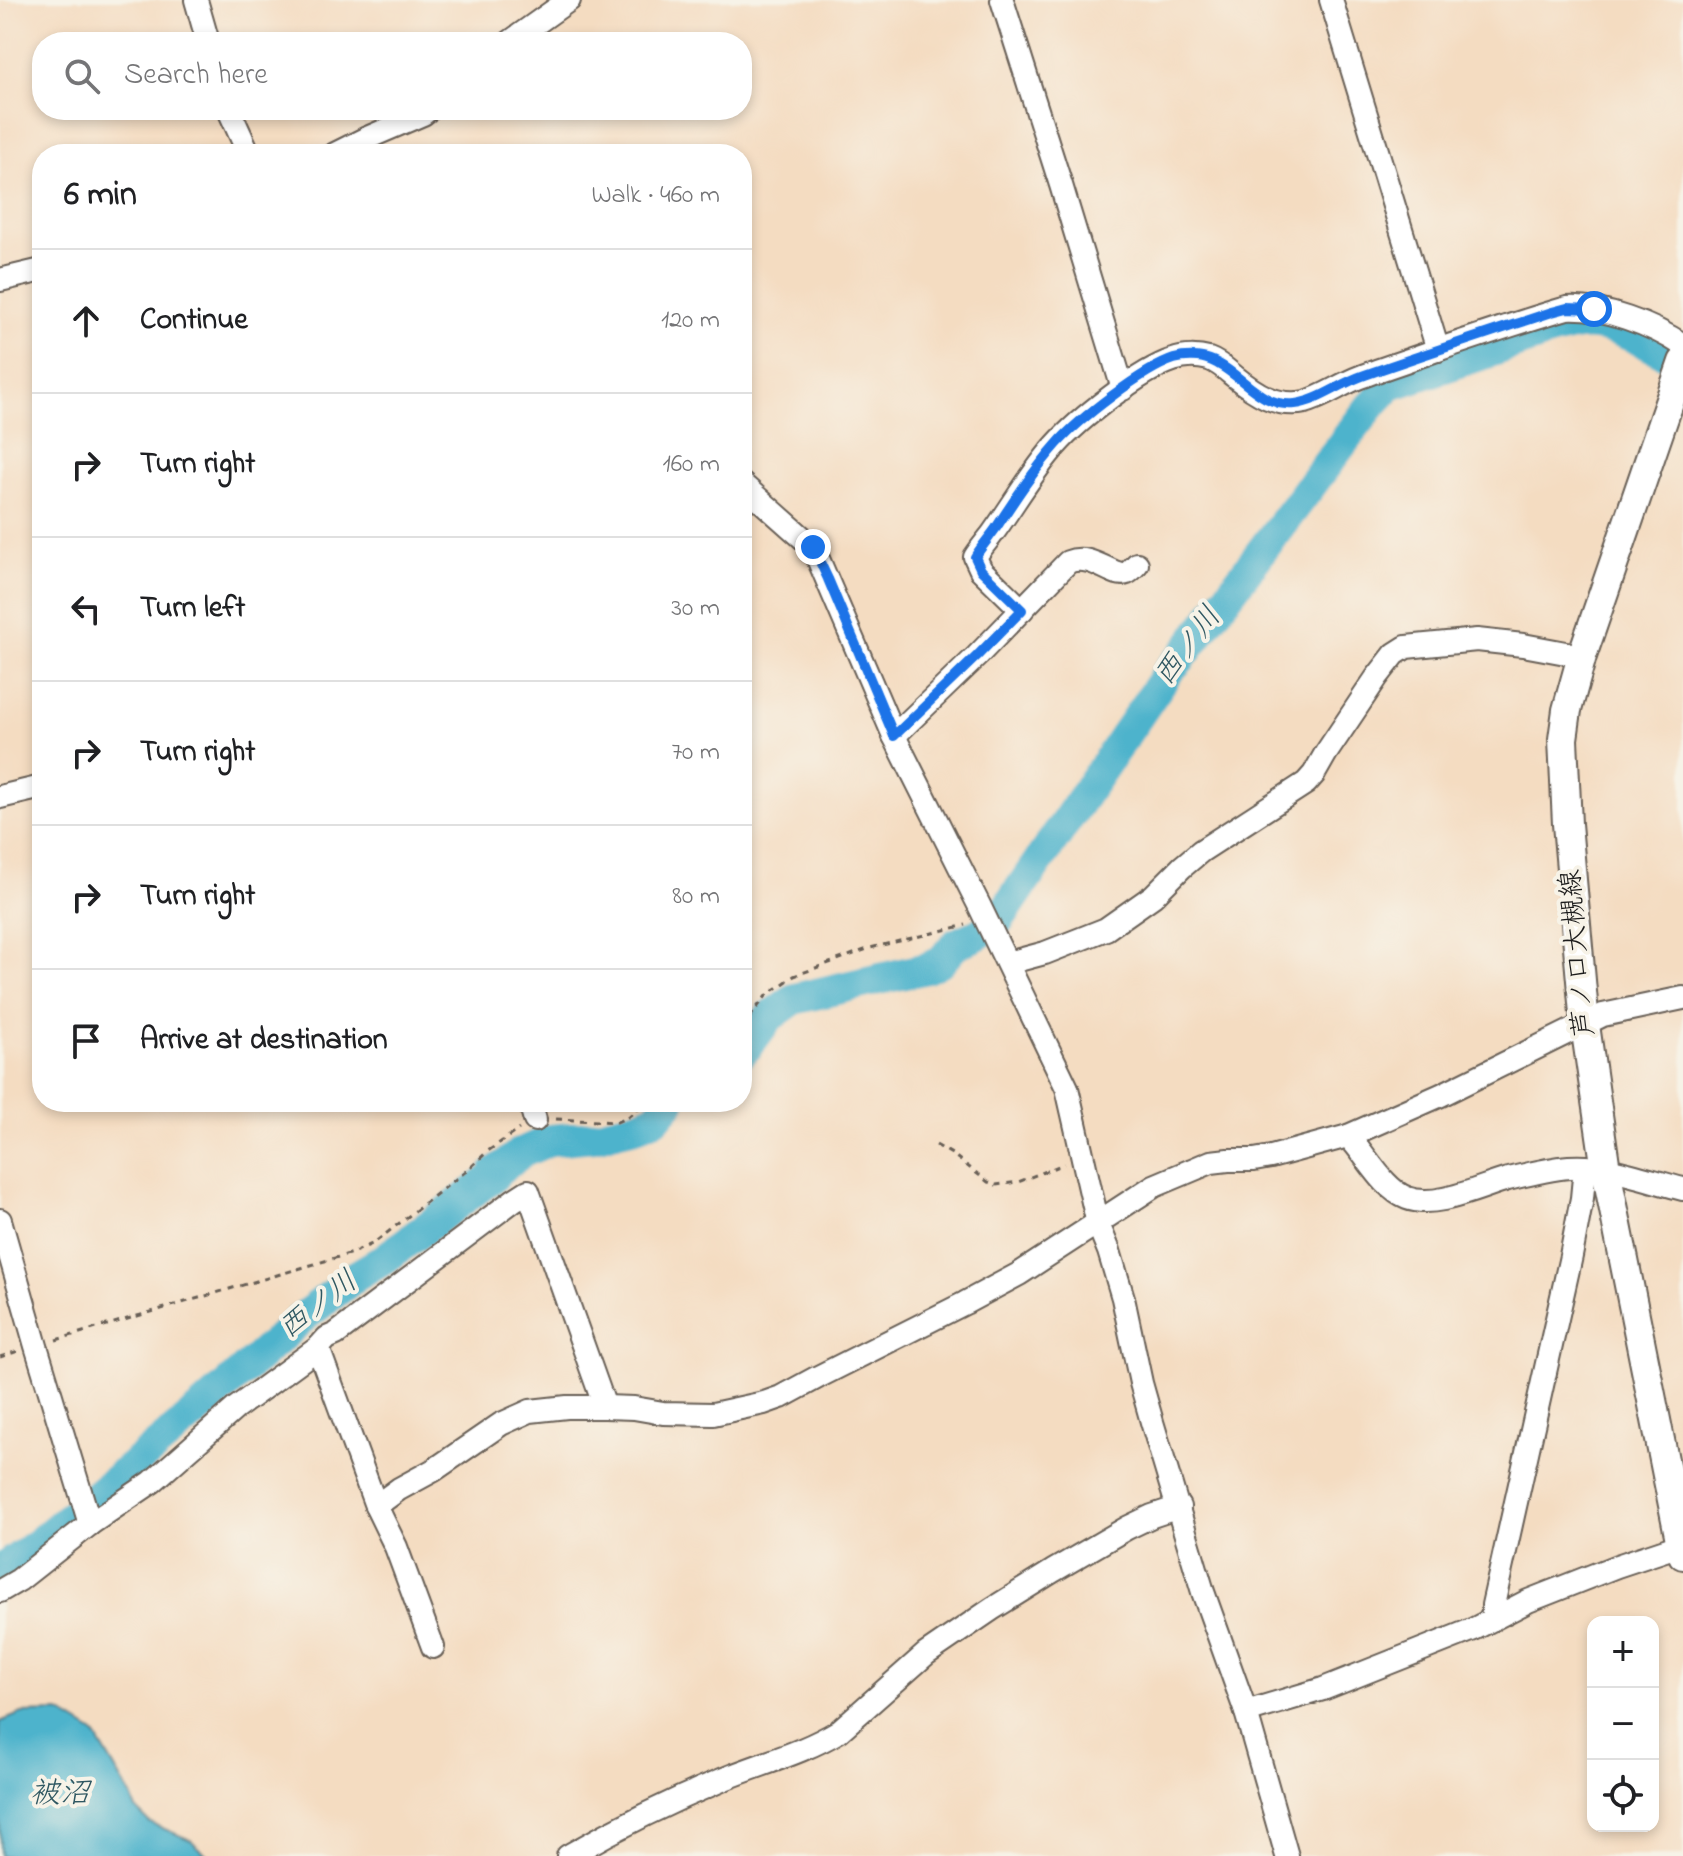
<!DOCTYPE html>
<meta charset="utf-8">
<style>
:root{--surface:#fff;--page:#f2f2f2;--text:#202124;--muted:#757577;--line:#e0e0e0}
body{margin:0;font-family:"Indie Flower","Klee One",sans-serif;background:var(--page);color:var(--text)}
.controls{position:absolute;right:24px;bottom:24px;display:grid;overflow:hidden;border-radius:16px;box-shadow:0 4px 12px #0003}
.controls button{width:72px;height:72px;display:grid;place-items:center;padding:0;border:0;border-bottom:2px solid var(--line);background:var(--surface);color:var(--text);font:40px sans-serif}
.stop{position:absolute;width:24px;height:24px;margin:-18px;border:6px solid #1a73e8;border-radius:50%;background:#fff}
.stop.end{background:#1a73e8;border-color:#fff;box-shadow:0 2px 8px #0008}
.list{margin:0;padding:0;list-style:none}
h2{display:flex;justify-content:space-between;align-items:center;height:104px;margin:0;padding:0 32px;font-size:34px}
h2 small{font-size:26px;font-weight:400;color:var(--muted)}
.list li{display:grid;grid-template-columns:52px 1fr auto;gap:24px;align-items:center;box-sizing:border-box;height:144px;padding:0 32px;border-top:2px solid var(--line)}
.list b{display:block;font-size:30px;white-space:nowrap}
.list em{font-size:26px;font-style:normal;color:var(--muted)}
.icon{flex:none;width:44px;height:44px;fill:none;stroke:currentColor;stroke-width:2;stroke-linecap:round;stroke-linejoin:round}
.map{position:relative;flex:none;width:1683px;height:1856px;overflow:hidden}
.search{position:absolute;background:var(--surface);box-shadow:0 4px 12px #0003;left:32px;top:32px;width:720px;height:88px;display:flex;align-items:center;gap:20px;box-sizing:border-box;padding:0 28px;border-radius:32px;color:var(--muted);font-size:30px}
.panel{position:absolute;background:var(--surface);box-shadow:0 4px 12px #0003;left:32px;top:144px;width:720px;height:968px;border-radius:32px}
.map>svg:first-child{display:block}
.water{fill:#4db3cc;stroke:#346874;stroke-width:2}
.lines{fill:none;stroke-linecap:round;stroke-linejoin:round}
.river{stroke:#4db3cc;stroke-width:32}
.minor-casing{stroke:#685f56;stroke-width:26}
.major-casing{stroke:#685f56;stroke-width:32}
.path{stroke:#685f56;stroke-width:3;stroke-dasharray:6 6;stroke-linecap:butt}
.minor{stroke:#fff;stroke-width:22}
.major{stroke:#fff;stroke-width:28}
.route{stroke:#1a73e8;stroke-width:10}
.labels{text-anchor:middle;dominant-baseline:central;stroke-width:8;stroke-linejoin:round;paint-order:stroke}
.street-label{font-size:28px;fill:#1c1c1c;stroke:#f7f3e8}
.water-label{font-size:30px;font-style:italic;fill:#305862;stroke:#f7f3e8}
</style>
<div class="map">
<svg width="1683" height="1856" viewBox="0 0 1683 1856">
<rect width="100%" height="100%" fill="#f7f3e8"/>
<filter id="ink" filterUnits="userSpaceOnUse"><feTurbulence type="fractalNoise" baseFrequency=".0125" numOctaves="2"/><feDisplacementMap in="SourceGraphic" scale="16" xChannelSelector="R" yChannelSelector="G"/><feConvolveMatrix kernelMatrix="1 2 1 2 8 2 1 2 1" color-interpolation-filters="sRGB"/></filter>
<filter id="wash" filterUnits="userSpaceOnUse"><feTurbulence type="fractalNoise" baseFrequency=".006" numOctaves="4" result="noise"/><feDisplacementMap in="SourceGraphic" scale="32" xChannelSelector="R" yChannelSelector="G"/><feGaussianBlur stdDeviation="1.8" result="paint"/><feColorMatrix in="noise" values="0 0 0 0 0 0 0 0 0 0 0 0 0 0 0 0 0 1.4 0 .05"/><feComposite in="paint" operator="in"/></filter>
<g filter="url(#wash)">
<rect width="100%" height="100%" fill="#f4dcc1"/>
<!-- water -->
<path class="water" d="M 60,1712 L 94,1733 L 131,1796 L 136,1809 L 150,1823 L 191,1840 L 208,1856 L 0,1856 L 0,1722 L 22,1713 Z"/>
<g class="lines">
<!-- river -->
<g class="river">
<path d="M 742,1052 L 747,1047 L 769,1017 L 794,999 L 927,968 L 942,960 L 956,944 L 977,935 L 998,921 L 1170,669 L 1181,658 L 1370,407 L 1391,385 L 1552,331 C 1561,329 1569,326 1578,325 C 1614,321 1645,344 1676,358"/>
<path d="M 0,1571 L 37,1544 L 149,1452 L 204,1406 L 302,1318 L 356,1276 L 383,1260 L 493,1177 L 495,1173 L 521,1153 L 550,1140 L 594,1136 L 636,1126 L 656,1118 L 670,1102"/>
</g>
</g>
</g>
<g filter="url(#ink)">
<g class="lines">
<defs>
<g id="minor">
<path d="M 196,0 L 208,42"/>
<path d="M 1002,0 L 1061,185 L 1123,389"/>
<path d="M 1331,0 L 1438,350"/>
<path d="M 510,42 L 569,0"/>
<path d="M 229,110 L 249,154"/>
<path d="M 335,154 L 367,138 L 423,114 L 428,110"/>
<path d="M 0,280 L 42,270"/>
<path d="M 742,484 L 813,547 L 894,736 L 979,905 L 1067,1088 L 1098,1224 L 1109,1251 L 1123,1298 L 1141,1383 L 1152,1422 L 1203,1592 L 1246,1712 L 1287,1856"/>
<path d="M 1022,610 L 981,570 L 975,557 C 980,549 987,541 993,533 C 1014,504 1032,472 1056,445 C 1079,419 1141,370 1173,360 C 1184,356 1198,356 1209,359 C 1218,362 1227,370 1234,376 C 1255,393 1277,408 1305,402 C 1324,397 1341,384 1360,377 C 1384,368 1409,360 1434,351 C 1478,336 1522,321 1567,308 C 1603,306 1653,325 1683,345"/>
<path d="M 894,736 L 977,656 L 1068,562 C 1093,552 1113,579 1127,573 C 1130,572 1134,567 1137,564"/>
<path d="M 0,797 L 42,787"/>
<path d="M 1008,963 L 1045,953 L 1106,929 L 1153,896 L 1182,867 L 1201,851 L 1306,783 L 1314,774 L 1326,753 L 1377,677 L 1395,654 L 1406,647 L 1477,640 L 1523,645 L 1582,656"/>
<path d="M 530,1102 L 535,1120"/>
<path d="M 1348,1136 C 1366,1154 1383,1189 1407,1198 C 1436,1209 1479,1187 1508,1179 C 1528,1174 1548,1169 1569,1167 C 1607,1164 1646,1180 1683,1189"/>
<path d="M 0,1220 L 36,1346 L 90,1524"/>
<path d="M 318,1348 L 376,1506 L 396,1547 L 433,1647"/>
<path d="M 376,1506 L 399,1489 L 434,1470 L 501,1424 L 530,1411 L 567,1407 L 605,1407 L 634,1408 L 663,1413 L 713,1414 L 764,1403 L 781,1397 L 818,1377 L 965,1303 L 1019,1274 L 1154,1186 L 1211,1162 L 1228,1160 L 1254,1160 L 1271,1157 L 1348,1136 L 1441,1095 L 1603,1015 L 1683,998"/>
<path d="M 0,1591 L 19,1580 L 90,1524 L 152,1482 L 236,1408 L 318,1348 L 327,1338 L 336,1334 L 514,1200 L 528,1191 L 605,1407"/>
<path d="M 1493,1619 L 1493,1605 L 1571,1256 L 1582,1198 L 1585,1167"/>
<path d="M 1246,1712 L 1323,1689 L 1474,1629 L 1528,1601 L 1617,1566 L 1683,1544"/>
<path d="M 568,1856 C 618,1827 671,1801 724,1779 C 763,1763 803,1753 839,1731 L 926,1654 L 992,1609 L 1053,1571 L 1127,1528 L 1152,1516 L 1179,1507"/>
</g>
<path id="major" d="M 1683,362 L 1582,656 L 1567,710 L 1563,739 L 1567,824 L 1585,1025 L 1606,1170 L 1683,1555"/>
</defs>
<!-- minor casing -->
<use href="#minor" class="minor-casing"/>
<!-- major casing -->
<use href="#major" class="major-casing"/>
<!-- path -->
<g class="path">
<path d="M 742,1027 L 766,996 L 794,976 L 870,948 L 966,925"/>
<path d="M 556,1119 L 617,1122 L 628,1117 L 645,1102"/>
<path d="M 936,1145 L 952,1154 L 988,1182 L 996,1185 L 1018,1182 L 1064,1164"/>
<path d="M 56,1340 L 352,1253 L 374,1243 L 470,1168 L 488,1151 L 519,1129"/>
<path d="M 0,1357 L 18,1351"/>
</g>
<!-- minor -->
<use href="#minor" class="minor"/>
<!-- major -->
<use href="#major" class="major"/>
</g>
</g>
<g class="lines" filter="url(#ink)">
<!-- route -->
<path class="route" d="M 813,547 L 828,579 L 894,736 L 977,656 L 1022,610 L 981,570 L 975,557 C 981,547 989,538 996,528 C 1015,499 1034,470 1057,444 C 1079,419 1143,369 1174,359 C 1185,356 1200,356 1210,360 C 1240,371 1259,408 1295,404 C 1319,401 1339,384 1362,376 C 1425,354 1489,333 1552,312 L 1567,308 L 1594,309"/>
</g>
<g class="labels">
<!-- street labels -->
<g class="street-label">
<text transform="translate(1579 953) rotate(-95)">芦ノ口大槻線</text>
</g>
<!-- water labels -->
<g class="water-label">
<text transform="translate(1189 647) rotate(-53)">西ノ川</text>
<text transform="translate(319 1306) rotate(-38)">西ノ川</text>
<text x="60" y="1795">被沼</text>
</g>
</g>
</svg>
<div class="controls">
<button>+</button>
<button>−</button>
<button><svg class="icon" aria-label="locate" viewBox="0 0 24 24"><circle cx="12" cy="12" r="6"/><path d="M12 2v4M12 18v4M2 12h4M18 12h4"/></svg></button>
</div>
<div class="stop" style="left:1594px;top:309px"></div>
<div class="stop end" style="left:813px;top:547px"></div>
<div class="search"><svg class="icon" aria-label="search" viewBox="0 0 24 24"><circle cx="10" cy="10" r="6"/><path d="M15 15l6 6"/></svg>Search here</div>
<section class="panel">
<h2>6 min<small>Walk · 460 m</small></h2>
<ul class="list">
<li><svg class="icon" aria-label="ahead" viewBox="0 0 24 24"><path d="M12 20V5M6 11l6-6 6 6"/></svg><div><b>Continue</b></div><em>120 m</em></li>
<li><svg class="icon" aria-label="right" viewBox="0 0 24 24"><path d="M7 20v-9h11M14 6l5 5-5 5"/></svg><div><b>Turn right</b></div><em>160 m</em></li>
<li><svg class="icon" aria-label="left" viewBox="0 0 24 24"><path d="M17 20v-9H6M10 6l-5 5 5 5"/></svg><div><b>Turn left</b></div><em>30 m</em></li>
<li><svg class="icon" aria-label="right" viewBox="0 0 24 24"><path d="M7 20v-9h11M14 6l5 5-5 5"/></svg><div><b>Turn right</b></div><em>70 m</em></li>
<li><svg class="icon" aria-label="right" viewBox="0 0 24 24"><path d="M7 20v-9h11M14 6l5 5-5 5"/></svg><div><b>Turn right</b></div><em>80 m</em></li>
<li><svg class="icon" aria-label="arrive" viewBox="0 0 24 24"><path d="M6 21V4h12l-3 4 3 4H6"/></svg><div><b>Arrive at destination</b></div></li>
</ul>
</section>
</div>
